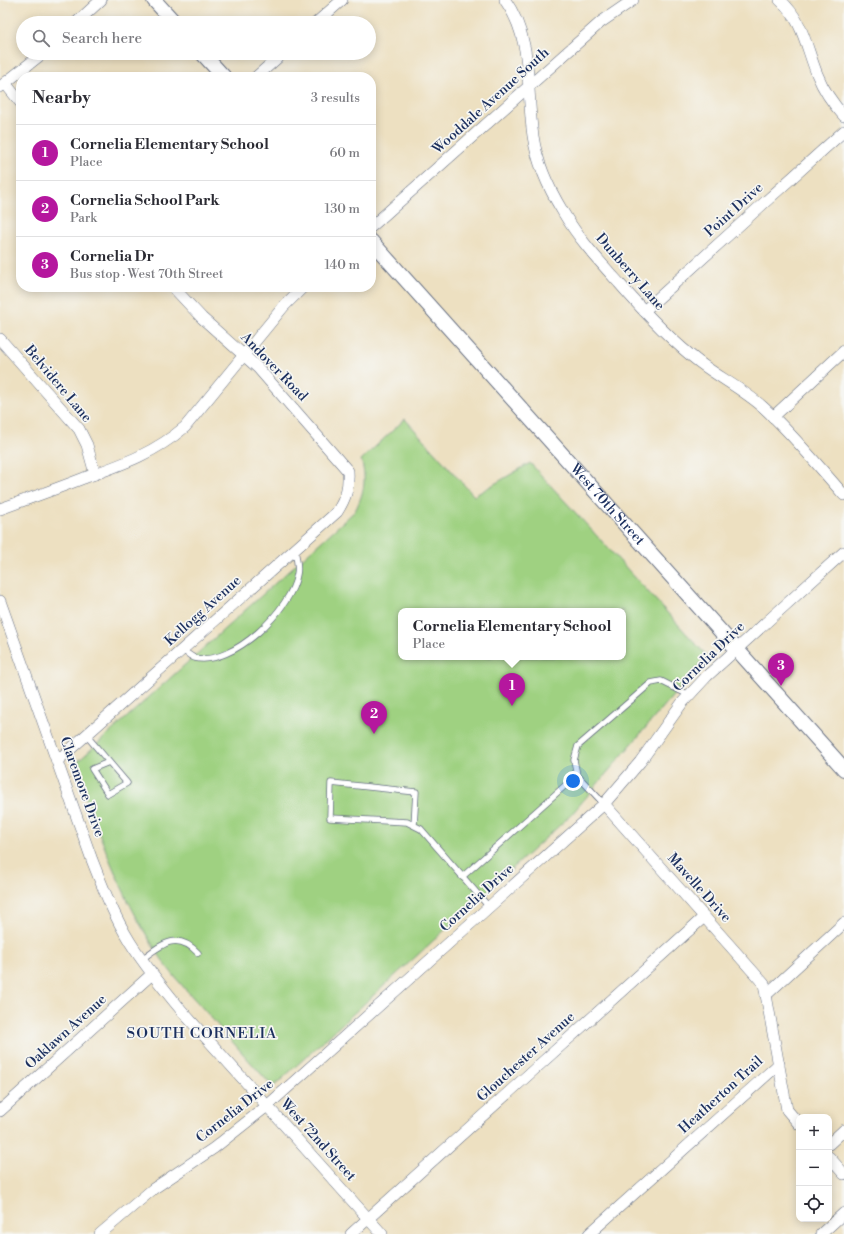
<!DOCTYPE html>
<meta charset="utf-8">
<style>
:root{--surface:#fff;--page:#f2f2f3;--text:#2b2b33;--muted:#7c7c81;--line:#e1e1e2;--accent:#b5179e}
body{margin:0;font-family:"Libre Bodoni",serif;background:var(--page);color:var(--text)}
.controls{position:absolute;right:12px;bottom:12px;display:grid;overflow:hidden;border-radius:8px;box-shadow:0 2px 10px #0003}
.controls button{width:36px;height:36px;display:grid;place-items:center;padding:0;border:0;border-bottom:1px solid var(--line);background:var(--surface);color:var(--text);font:20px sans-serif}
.you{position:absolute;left:573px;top:781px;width:14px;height:14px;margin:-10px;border:3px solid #fff;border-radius:50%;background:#1a73e8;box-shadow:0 0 0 6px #1a73e833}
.badge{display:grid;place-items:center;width:26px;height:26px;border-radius:50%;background:var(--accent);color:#fff;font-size:13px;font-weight:700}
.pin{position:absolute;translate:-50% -33px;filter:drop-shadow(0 1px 2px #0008)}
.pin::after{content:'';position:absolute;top:21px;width:14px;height:12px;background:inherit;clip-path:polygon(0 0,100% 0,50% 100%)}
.popup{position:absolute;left:398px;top:608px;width:228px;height:52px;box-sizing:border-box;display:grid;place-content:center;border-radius:8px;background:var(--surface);filter:drop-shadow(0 1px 3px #0005);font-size:13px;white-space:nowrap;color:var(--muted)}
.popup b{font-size:15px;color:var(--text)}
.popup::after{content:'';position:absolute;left:50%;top:100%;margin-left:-8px;border:8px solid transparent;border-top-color:var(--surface)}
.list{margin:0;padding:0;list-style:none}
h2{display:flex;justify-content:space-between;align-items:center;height:52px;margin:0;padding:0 16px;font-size:17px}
h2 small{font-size:13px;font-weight:400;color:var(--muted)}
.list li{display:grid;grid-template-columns:26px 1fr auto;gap:12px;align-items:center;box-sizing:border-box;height:56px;padding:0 16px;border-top:1px solid var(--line)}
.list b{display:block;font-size:15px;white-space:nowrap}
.list p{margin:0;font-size:13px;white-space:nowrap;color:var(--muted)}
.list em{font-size:13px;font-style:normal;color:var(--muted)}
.icon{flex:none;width:22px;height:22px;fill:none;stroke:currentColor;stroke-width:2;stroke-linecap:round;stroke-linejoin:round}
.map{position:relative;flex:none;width:844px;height:1234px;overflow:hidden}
.search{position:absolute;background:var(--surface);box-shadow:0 2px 10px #0003;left:16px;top:16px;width:360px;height:44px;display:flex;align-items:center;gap:10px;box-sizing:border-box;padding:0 14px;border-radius:22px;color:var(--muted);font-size:15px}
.panel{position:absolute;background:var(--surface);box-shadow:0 2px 10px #0003;left:16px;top:72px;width:360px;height:220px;border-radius:16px}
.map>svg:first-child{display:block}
.park{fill:#9fd181;stroke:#5d8070;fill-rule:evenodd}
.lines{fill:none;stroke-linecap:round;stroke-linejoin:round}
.service-casing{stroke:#646d81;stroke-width:7}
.minor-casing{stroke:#646d81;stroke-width:12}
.tertiary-casing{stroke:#646d81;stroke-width:16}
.service{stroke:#fff;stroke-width:5.5}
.minor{stroke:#fff;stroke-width:11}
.tertiary{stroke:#fff;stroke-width:14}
.labels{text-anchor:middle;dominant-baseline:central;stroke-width:3.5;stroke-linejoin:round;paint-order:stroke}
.street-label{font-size:14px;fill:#1b2f5e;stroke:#f6f6f2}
.neighbourhood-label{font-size:15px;letter-spacing:1px;fill:#1b2f5e;stroke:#f6f6f2}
</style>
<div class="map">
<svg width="844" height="1234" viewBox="0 0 844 1234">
<rect width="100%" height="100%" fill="#f6f6f2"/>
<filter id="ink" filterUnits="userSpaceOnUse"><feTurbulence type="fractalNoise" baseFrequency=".025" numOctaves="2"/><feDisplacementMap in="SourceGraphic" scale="8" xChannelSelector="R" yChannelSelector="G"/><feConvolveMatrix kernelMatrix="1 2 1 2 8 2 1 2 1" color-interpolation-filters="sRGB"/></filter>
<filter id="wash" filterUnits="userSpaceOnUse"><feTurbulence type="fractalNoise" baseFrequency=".012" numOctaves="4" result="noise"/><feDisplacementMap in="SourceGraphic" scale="16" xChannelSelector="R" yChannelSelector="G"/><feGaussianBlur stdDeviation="0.9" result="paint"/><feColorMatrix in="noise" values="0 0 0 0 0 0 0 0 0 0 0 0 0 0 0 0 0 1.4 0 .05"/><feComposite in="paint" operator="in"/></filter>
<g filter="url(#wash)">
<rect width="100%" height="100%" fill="#ede0c1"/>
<!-- park -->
<path class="park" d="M 405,419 L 474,496 L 530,463 L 707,656 L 571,815 L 273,1087 C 250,1062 228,1037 206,1012 C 191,995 174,978 161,958 C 120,897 99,833 74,765 L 355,511 C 364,493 367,479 361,460 ZM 401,611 L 623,611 L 623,657 L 401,657 Z"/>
</g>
<g filter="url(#ink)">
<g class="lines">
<defs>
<g id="service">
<path d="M 182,650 C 186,652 191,657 195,658 C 232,667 292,609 297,574 C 299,567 296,557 295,550"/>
<path d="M 86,735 L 127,783 L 108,794 L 92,769 L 109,762"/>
<path d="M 577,775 L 574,760 L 578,746 L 651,683 L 661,681 L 689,695"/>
<path d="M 414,825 L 416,792 L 331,783 L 330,818 L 407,822 L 421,829 L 489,907"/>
<path d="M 462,877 L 577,775 L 604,804"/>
<path d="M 142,959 C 162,944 177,931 198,953"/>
</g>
<g id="minor">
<path d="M 505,0 C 534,41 526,90 533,136 C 537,163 549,189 563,212 C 578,238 599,261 619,283 C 644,312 669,339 699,362 C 720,378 744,390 763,407 C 793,434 818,466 844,495"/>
<path d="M 780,0 C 803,20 806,47 817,74 C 823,89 833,104 844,116"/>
<path d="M 76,23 L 101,0"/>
<path d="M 316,23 L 342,0"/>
<path d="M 256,77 L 283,53"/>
<path d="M 5,83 L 21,103"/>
<path d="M 0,87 L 43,53"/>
<path d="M 371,227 L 601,22 L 633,0"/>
<path d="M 644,311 L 844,131"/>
<path d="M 0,339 L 79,429 L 87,445 L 95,474"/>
<path d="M 773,417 L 844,351"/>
<path d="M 0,509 C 28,499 56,489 84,478 C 123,464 153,454 185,427 L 284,306 L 303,287"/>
<path d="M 0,601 L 92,860 C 103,888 114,916 130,942 C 145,966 163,988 182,1011 L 382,1234"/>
<path d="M 57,761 L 337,512 C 346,498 349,488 348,471 L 258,368 L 202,318 L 173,287"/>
<path d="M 604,804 L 764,984 L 787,1110 L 799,1124"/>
<path d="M 766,995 L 844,923"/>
<path d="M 0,1111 L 152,974"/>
<path d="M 829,1144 L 844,1130"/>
<path d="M 829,1157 L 844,1174"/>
<path d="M 100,1234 L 153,1189 L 214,1148 L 267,1106 L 604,804 L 640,762 L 682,703 L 707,676 L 844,552"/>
<path d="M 351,1234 L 704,917"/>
<path d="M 589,1234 L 779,1064"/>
<path d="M 821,1234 L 844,1213"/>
</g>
<g id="tertiary">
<path d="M 154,0 L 175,23"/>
<path d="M 202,53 L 224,77"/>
<path id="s1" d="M 371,241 L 844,769"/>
</g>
</defs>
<!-- service casing -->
<use href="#service" class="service-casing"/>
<!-- minor casing -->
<use href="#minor" class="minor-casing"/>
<!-- tertiary casing -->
<use href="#tertiary" class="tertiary-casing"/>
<!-- service -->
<use href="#service" class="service"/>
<!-- minor -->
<use href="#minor" class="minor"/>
<!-- tertiary -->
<use href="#tertiary" class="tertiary"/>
</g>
</g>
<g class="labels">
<!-- street labels -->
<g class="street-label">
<text transform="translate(491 101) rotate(-42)">Wooddale Avenue South</text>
<text transform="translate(734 210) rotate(-42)">Point Drive</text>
<text transform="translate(630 272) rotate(49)">Dunberry Lane</text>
<text transform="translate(274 367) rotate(46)">Andover Road</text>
<text transform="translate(58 384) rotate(50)">Belvidere Lane</text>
<text stroke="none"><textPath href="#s1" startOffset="354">West 70th Street</textPath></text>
<text transform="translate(203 611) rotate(-42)">Kellogg Avenue</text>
<text transform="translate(709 657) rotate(-44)">Cornelia Drive</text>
<text transform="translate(82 787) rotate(70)">Claremore Drive</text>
<text transform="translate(699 888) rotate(48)">Mavelle Drive</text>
<text transform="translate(477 898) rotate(-42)">Cornelia Drive</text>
<text transform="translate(66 1032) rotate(-42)">Oaklawn Avenue</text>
<text transform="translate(526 1057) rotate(-42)">Glouchester Avenue</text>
<text transform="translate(721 1095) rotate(-42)">Heatherton Trail</text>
<text transform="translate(235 1111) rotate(-38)">Cornelia Drive</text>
<text transform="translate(318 1140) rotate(48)">West 72nd Street</text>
</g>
<!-- neighbourhood labels -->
<g class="neighbourhood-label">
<text x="202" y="1033">SOUTH CORNELIA</text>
</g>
</g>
</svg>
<div class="controls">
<button>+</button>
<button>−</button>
<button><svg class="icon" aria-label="locate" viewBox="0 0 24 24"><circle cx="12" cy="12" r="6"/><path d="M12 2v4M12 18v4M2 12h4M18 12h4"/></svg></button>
</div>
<div class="you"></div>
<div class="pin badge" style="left:512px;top:706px">1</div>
<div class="popup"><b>Cornelia Elementary School</b>Place</div>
<div class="pin badge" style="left:374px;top:734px">2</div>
<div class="pin badge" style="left:781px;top:686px">3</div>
<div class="search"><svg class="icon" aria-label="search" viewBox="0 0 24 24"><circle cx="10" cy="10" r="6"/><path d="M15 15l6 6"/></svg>Search here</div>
<section class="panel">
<h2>Nearby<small>3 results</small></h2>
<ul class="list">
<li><span class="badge">1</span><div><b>Cornelia Elementary School</b><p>Place</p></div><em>60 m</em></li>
<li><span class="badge">2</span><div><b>Cornelia School Park</b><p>Park</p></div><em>130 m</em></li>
<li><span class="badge">3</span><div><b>Cornelia Dr</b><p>Bus stop · West 70th Street</p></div><em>140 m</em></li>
</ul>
</section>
</div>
